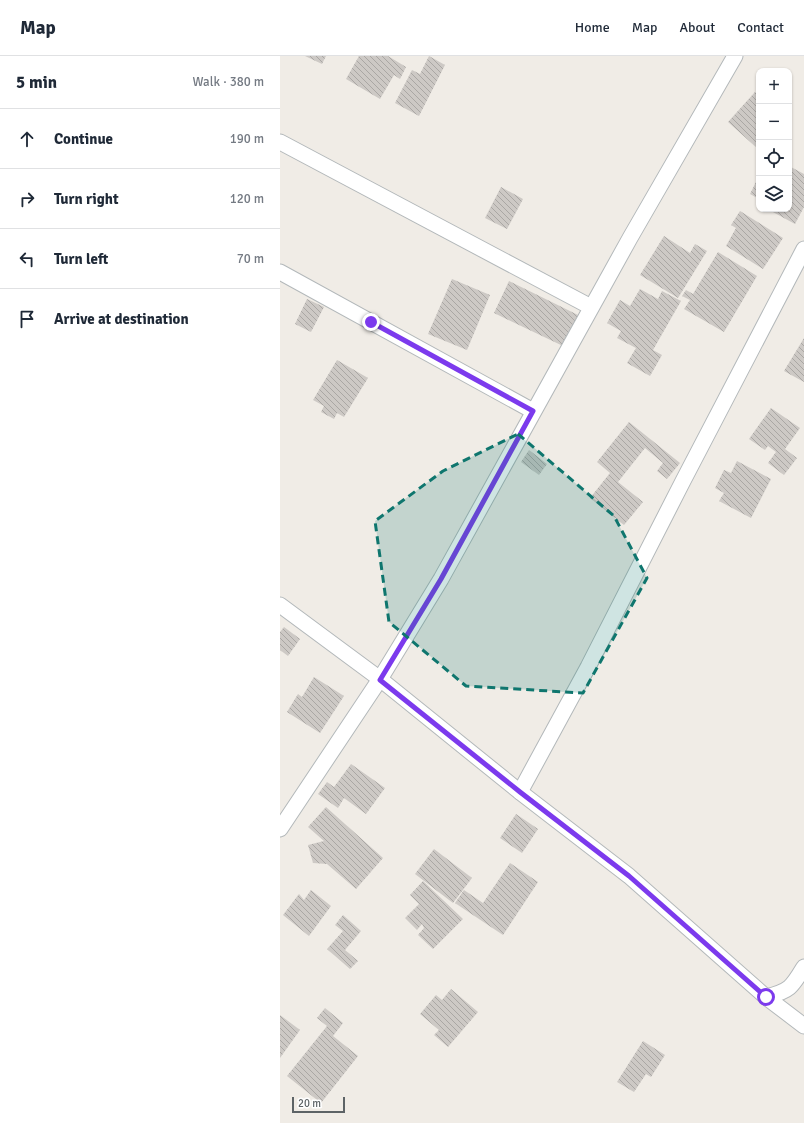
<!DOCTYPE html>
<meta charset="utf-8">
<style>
:root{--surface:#fff;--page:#f2f2f3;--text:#1f2937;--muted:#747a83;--line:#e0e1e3}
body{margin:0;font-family:Signika,sans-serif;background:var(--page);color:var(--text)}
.controls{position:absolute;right:12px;top:12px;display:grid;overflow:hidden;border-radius:8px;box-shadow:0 1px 3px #0004}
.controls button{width:36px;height:36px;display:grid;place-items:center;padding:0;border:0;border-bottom:1px solid var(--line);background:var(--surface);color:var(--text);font:20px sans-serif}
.scale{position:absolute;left:12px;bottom:10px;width:53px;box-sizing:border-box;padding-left:4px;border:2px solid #5d6366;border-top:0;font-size:11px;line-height:14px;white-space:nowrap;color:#5d6366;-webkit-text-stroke:3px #fff;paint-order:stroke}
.stop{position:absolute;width:12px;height:12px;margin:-9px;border:3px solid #7c3aed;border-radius:50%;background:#fff}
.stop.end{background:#7c3aed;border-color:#fff;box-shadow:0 1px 4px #0008}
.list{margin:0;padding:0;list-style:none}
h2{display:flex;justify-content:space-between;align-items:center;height:52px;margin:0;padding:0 16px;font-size:17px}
h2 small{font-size:13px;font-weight:400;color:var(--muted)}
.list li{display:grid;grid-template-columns:26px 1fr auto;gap:12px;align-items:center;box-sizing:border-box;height:60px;padding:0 16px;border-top:1px solid var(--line)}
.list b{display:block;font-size:15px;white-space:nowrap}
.list em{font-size:13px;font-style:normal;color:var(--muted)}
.icon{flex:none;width:22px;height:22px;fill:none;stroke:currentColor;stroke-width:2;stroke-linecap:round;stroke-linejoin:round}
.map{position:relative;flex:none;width:524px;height:1067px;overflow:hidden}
header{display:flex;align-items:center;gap:24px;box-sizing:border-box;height:56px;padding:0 20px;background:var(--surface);border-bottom:1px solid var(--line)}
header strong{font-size:19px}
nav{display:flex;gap:22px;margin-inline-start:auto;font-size:14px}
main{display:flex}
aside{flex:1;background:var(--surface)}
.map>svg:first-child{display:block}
.building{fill:url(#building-back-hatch)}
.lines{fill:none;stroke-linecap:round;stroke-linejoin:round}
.minor-casing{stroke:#b3b8ba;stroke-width:17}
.minor{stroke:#fff;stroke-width:15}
.route{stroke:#7c3aed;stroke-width:5}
.marked{fill:#0f766e;fill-opacity:0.2;stroke:#0f766e;stroke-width:3;stroke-dasharray:8 5;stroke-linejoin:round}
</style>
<header>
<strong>Map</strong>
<nav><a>Home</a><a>Map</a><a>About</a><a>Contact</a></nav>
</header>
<main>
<aside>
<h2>5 min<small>Walk · 380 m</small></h2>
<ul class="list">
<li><svg class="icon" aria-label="ahead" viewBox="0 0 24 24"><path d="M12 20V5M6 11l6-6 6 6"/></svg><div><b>Continue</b></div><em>190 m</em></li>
<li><svg class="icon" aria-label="right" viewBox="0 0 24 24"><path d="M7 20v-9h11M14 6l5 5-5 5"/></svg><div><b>Turn right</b></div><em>120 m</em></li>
<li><svg class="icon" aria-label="left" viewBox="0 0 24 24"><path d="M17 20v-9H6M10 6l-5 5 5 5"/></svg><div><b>Turn left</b></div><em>70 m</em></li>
<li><svg class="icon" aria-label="arrive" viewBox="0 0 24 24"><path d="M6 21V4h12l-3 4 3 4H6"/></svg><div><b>Arrive at destination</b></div></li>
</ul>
</aside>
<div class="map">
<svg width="524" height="1067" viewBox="0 0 524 1067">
<defs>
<pattern id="building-back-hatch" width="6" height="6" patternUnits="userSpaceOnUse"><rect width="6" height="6" fill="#cdc9c5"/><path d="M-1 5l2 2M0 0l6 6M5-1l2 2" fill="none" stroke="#aaa7a4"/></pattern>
</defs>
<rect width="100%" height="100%" fill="#f0ece6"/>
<!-- building -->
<g class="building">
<path d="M 25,0 L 46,0 L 42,8 Z"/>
<path d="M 79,0 L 108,0 L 126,11 L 120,23 L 114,19 L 100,43 L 66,23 Z"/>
<path d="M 149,0 L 165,9 L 139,60 L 115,47 L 132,14 L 140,18 Z"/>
<path d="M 475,36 L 479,40 L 479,90 L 477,92 L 448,66 Z"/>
<path d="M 509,110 L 524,118 L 524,151 L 515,168 L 491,155 L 492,153 L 509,153 Z"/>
<path d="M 477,124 L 479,125 L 479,143 L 470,138 Z"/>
<path d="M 221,131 L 243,143 L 227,173 L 205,162 Z"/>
<path d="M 460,155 L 503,182 L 483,213 L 446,190 L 456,172 L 451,169 Z"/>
<path d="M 384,180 L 410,197 L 415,188 L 427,195 L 398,242 L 360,219 Z"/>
<path d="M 438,196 L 477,220 L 444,276 L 404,253 L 410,244 L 402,240 L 406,234 L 413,238 Z"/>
<path d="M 172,223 L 210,239 L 187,294 L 148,278 Z"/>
<path d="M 229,225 L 298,259 L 283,290 L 214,257 Z"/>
<path d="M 360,233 L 378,243 L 382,235 L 401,245 L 373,294 L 382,299 L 370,320 L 347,307 L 356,292 L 337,282 L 341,275 L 327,267 L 340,244 L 350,250 Z"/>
<path d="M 27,243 L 44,251 L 31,276 L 15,268 Z"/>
<path d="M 524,282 L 524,326 L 504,315 Z"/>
<path d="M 57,304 L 88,322 L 64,361 L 57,357 L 54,363 L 41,356 L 44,350 L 33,344 Z"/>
<path d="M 491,352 L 520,372 L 505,393 L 517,402 L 504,419 L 488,407 L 496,396 L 488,390 L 485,394 L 469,383 Z"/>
<path d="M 349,366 L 400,407 L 387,423 L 377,415 L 383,407 L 365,392 L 338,426 L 363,446 L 344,469 L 310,442 L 330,417 L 317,406 Z"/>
<path d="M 249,394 L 267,408 L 259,419 L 241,406 Z"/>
<path d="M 457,405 L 491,423 L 471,462 L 439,445 L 444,437 L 435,432 L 444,414 L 451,417 Z"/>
<path d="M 4,571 L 20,583 L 8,600 L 0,594 L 0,576 Z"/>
<path d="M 34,621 L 64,640 L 40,677 L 7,656 L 18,638 L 22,641 Z"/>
<path d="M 71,708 L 105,732 L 86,758 L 64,742 L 58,752 L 38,738 L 47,726 L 54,731 Z"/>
<path d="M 46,751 L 103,802 L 76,833 L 47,808 L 33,807 L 28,789 L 44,785 L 28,771 Z"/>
<path d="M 236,758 L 258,773 L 242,797 L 220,782 Z"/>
<path d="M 154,793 L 192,822 L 173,847 L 135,818 Z"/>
<path d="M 230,807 L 258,826 L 223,879 L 175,847 L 184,834 L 203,847 Z"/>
<path d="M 143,825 L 183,863 L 153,893 L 138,879 L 144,872 L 142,868 L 137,874 L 125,862 L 139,848 L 130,839 Z"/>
<path d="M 31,834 L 51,850 L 29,880 L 3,859 L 19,838 L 24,844 Z"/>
<path d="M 63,859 L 81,875 L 65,894 L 78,905 L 70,913 L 47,893 L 63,875 L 55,869 Z"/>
<path d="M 171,933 L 198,956 L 168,991 L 154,979 L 159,974 L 140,958 L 156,939 L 162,944 Z"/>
<path d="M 45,952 L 63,967 L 53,980 L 78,1000 L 41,1047 L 7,1020 L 47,970 L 37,962 Z"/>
<path d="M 0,959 L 20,974 L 0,1002 Z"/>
<path d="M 363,985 L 385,999 L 371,1021 L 366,1018 L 354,1036 L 337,1026 Z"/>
</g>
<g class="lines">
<defs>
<g id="minor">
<path d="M 0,86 L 311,251"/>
<path d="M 0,216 L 253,355"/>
<path d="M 0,549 L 100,623 L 240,736 L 349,820 L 486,941 L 524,970"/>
<path d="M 240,736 L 308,611 L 403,425 L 524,193"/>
<path d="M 0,773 L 100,623 L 161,523 L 350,182 L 455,0"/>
<path d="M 486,941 C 510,935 512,931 524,911"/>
</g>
</defs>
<!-- minor casing -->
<use href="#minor" class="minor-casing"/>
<!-- minor -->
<use href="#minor" class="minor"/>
</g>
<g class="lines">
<!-- route -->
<path class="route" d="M 91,266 L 253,355 L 161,523 L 100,624 L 240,736 L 349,820 L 486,941"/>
</g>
<!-- marked area -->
<path class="marked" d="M 238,378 L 334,460 L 367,522 L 303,637 L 186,630 L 109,566 L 95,465 L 163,415 Z"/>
</svg>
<div class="controls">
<button>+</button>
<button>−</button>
<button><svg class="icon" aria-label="locate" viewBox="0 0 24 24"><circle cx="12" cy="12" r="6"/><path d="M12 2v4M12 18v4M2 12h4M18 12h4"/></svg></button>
<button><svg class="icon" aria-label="layers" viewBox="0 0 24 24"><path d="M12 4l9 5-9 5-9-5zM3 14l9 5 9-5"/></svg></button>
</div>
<div class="scale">20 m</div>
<div class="stop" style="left:486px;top:941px"></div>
<div class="stop end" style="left:91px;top:266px"></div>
</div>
</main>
